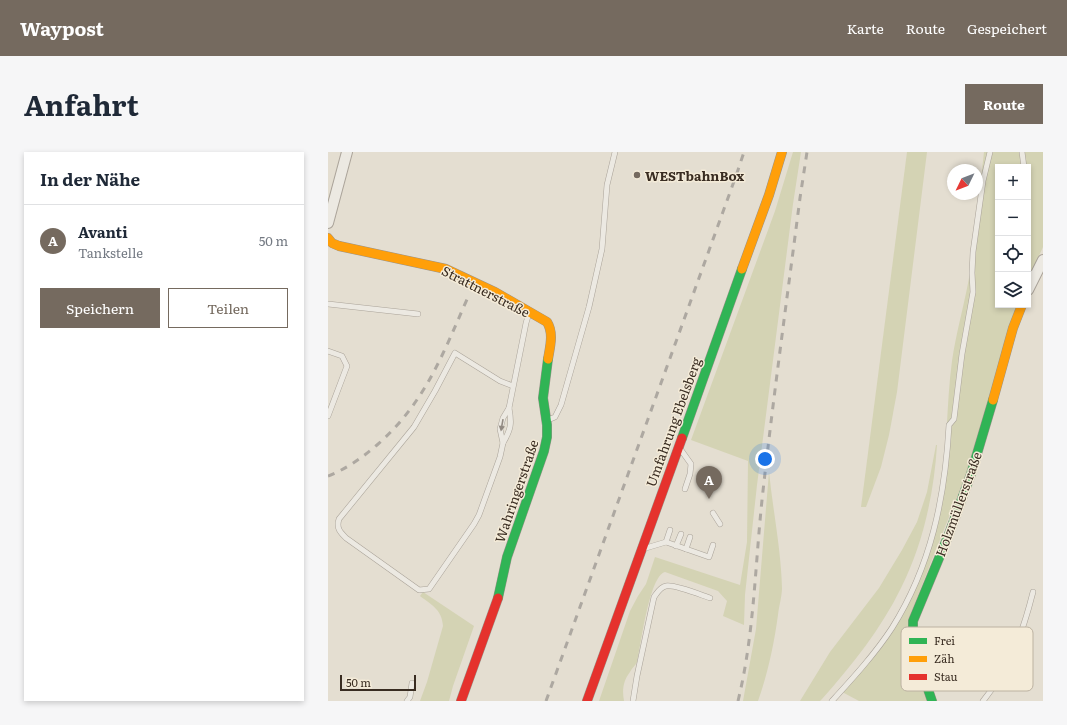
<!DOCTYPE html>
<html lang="de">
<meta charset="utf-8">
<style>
:root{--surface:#fff;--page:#f6f6f7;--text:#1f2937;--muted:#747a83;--line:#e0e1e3;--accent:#756a5f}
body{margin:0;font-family:Literata,serif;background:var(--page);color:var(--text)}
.controls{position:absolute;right:12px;top:12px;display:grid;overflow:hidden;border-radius:0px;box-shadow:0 2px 6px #0003}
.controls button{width:36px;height:36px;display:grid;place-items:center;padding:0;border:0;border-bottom:1px solid var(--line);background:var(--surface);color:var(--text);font:20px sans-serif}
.compass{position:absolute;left:619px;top:12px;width:36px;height:36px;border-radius:50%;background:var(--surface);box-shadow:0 2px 6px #0003;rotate:227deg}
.scale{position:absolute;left:12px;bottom:10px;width:76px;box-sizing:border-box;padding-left:4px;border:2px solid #392c21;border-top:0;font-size:11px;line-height:14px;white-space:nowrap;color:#392c21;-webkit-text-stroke:3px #f4ebd8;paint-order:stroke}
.you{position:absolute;left:437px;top:307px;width:14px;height:14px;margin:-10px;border:3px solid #fff;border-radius:50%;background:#1a73e8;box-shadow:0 0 0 6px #1a73e833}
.badge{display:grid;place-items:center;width:26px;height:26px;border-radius:50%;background:var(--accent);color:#fff;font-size:13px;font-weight:700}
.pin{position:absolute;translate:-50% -33px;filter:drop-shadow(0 1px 2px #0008)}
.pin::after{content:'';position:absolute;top:21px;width:14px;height:12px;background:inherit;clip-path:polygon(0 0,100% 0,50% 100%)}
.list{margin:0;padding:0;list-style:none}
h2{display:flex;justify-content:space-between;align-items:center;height:52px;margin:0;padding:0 16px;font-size:17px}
h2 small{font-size:13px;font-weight:400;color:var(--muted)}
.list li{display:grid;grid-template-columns:26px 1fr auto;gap:12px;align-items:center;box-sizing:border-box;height:72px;padding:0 16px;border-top:1px solid var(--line)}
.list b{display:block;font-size:15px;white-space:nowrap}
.list p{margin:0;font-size:13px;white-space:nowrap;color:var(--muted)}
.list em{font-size:13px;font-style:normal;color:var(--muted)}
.actions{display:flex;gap:8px;padding:12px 16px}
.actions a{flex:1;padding:9px 0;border:1px solid var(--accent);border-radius:0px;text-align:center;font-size:14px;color:var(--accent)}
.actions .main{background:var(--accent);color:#fff}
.icon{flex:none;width:22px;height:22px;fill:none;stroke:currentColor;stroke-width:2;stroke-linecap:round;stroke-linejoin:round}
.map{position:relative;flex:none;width:715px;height:549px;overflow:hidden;border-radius:0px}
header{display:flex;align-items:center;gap:24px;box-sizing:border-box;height:56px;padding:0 20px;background:var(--accent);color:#fff}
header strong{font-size:19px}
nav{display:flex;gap:22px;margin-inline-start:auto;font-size:14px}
.intro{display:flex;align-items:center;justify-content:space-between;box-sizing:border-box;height:96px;padding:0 24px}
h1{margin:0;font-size:28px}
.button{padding:10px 18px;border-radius:0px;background:var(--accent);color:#fff;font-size:14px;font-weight:700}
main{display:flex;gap:24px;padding:0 24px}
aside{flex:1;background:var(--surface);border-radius:0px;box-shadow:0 2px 6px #0003}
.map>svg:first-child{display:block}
.green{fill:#d4d3b4}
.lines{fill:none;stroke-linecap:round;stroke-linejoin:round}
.lane-casing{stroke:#aaa399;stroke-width:6}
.street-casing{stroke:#aaa399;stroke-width:12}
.fast-casing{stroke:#9a938a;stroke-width:10}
.slow-casing{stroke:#9a938a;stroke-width:10}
.jam-casing{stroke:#9a938a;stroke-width:10}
.lane{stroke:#ece9e2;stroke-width:5}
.street{stroke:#ece9e2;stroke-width:10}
.fast{stroke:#30b455;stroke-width:9}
.slow{stroke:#ff9f0a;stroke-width:9}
.jam{stroke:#e5322d;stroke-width:9}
.rail{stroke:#ada8a1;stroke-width:3;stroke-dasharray:7 7;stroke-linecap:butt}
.oneway{fill:#928a82}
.poi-dot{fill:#756a5f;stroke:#f4ebd8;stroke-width:1.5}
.labels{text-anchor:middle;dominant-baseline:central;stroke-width:3;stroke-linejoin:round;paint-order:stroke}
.poi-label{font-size:13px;font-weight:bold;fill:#392c21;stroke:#f4ebd8;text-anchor:start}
.street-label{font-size:13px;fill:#392c21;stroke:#f4ebd8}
.key{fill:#f4ebd8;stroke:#bcb2a1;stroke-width:1}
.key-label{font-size:11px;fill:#392c21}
</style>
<header>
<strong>Waypost</strong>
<nav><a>Karte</a><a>Route</a><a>Gespeichert</a></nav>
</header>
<div class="intro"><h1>Anfahrt</h1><a class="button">Route</a></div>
<main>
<aside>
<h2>In der Nähe<small></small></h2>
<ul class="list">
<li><span class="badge">A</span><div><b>Avanti</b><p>Tankstelle</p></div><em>50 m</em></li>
</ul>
<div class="actions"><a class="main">Speichern</a><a>Teilen</a></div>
</aside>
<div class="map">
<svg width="715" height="549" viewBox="0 0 715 549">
<rect width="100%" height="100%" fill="#e4ded1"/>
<!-- green -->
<g class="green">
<path d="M 465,0 L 473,0 L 465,52 L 429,333 L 417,443 L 416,473 L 395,464 L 399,449 L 390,439 L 337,420 C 321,424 313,494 309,510 C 307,514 304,516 302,520 C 295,529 294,538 296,549 L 271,549 L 302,459 L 310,444 L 318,432 L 327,405 L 412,433 L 419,390 L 420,309 L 363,288 L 447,59 Z"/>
<path d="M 579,0 L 599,0 L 569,240 L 561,283 L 553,315 L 538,355 L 533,355 Z"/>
<path d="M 656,0 L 715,0 L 715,95 L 700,128 L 700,15 L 670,15 L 670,153 L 690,153 L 638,322 L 583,461 L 599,549 L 531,549 L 516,541 L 513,536 C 529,517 546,498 560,477 C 587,437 604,389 612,342 C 620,298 618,253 624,209 C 628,181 636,154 641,126 C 648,85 651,42 656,0 Z"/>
<path d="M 608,293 L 609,293 C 606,342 595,392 573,436 C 553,477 524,513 494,547 L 492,549 L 472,549 L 502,500 L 551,436 L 574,398 L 589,370 L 599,340 Z"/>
<path d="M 441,320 C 445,359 453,397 454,436 C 454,444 451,454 450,463 C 446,492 440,521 430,549 L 415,549 L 428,477 Z"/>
<path d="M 95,440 L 146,474 L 125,534 L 121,549 L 92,549 L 99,530 L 115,474 C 114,458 104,453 92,444 Z"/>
</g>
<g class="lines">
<defs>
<g id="lane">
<path d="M 694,0 L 696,15"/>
<path d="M 700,119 L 706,125"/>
<path d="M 0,152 L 90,162"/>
<path d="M 0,199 L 14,204 L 19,214 L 0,264"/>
<path d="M 185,234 L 172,229 L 127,201 L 107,239 L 86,275 L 11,367 C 8,376 12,380 18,386 L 91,438 L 101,437 L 146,372 L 151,363 L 172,305 L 175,291 L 172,277 L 175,266 L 181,256 L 198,171 L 201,161"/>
<path d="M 220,268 L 227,265 L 233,253 L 261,155 L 274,97 L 279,33 L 287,0"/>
<path d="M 175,291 C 183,277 184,272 181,256"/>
<path d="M 353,298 L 363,312 L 362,322 L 357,337"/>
<path d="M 385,361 L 392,372"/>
<path d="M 338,390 L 381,405 L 385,393"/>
<path d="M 348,394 L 353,382"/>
<path d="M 318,396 L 338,390 L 342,378"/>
<path d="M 358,397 L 362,385"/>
<path d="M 79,549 L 82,545 L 84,531"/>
<path d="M 305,549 L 309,524 L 326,445 C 329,441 332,435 338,434 C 346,432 373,443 382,446"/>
<path d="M 504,549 C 525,526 547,502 564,476 C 603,414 617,346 621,273 L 626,267 L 634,202 L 645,140 L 644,121 L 645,100 L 655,29 L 662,0"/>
<path d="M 655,549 C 682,516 695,480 705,440"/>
</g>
<g id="street">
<path d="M 0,71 L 19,0"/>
<path d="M 700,138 L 715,108"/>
</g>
<g id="fast">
<path d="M 354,286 L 414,117"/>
<path d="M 170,446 L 179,405 L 216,299 L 219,285 L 219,273 L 215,246 L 220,207"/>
<path d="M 604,549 L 589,505 L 585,487 L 585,469 L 621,382 L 643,322 L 665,248"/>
</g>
<g id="slow">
<path d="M 0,86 L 4,91 L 11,94 L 118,117 L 167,140 L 219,170 C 226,181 222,195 220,207"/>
<path d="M 414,117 L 441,43 L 454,0"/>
<path d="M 665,248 L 685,176 L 694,153"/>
</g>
<g id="jam">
<path d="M 133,549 L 170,446"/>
<path d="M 259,549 L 354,286"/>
</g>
</defs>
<!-- lane casing -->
<use href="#lane" class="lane-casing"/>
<!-- street casing -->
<use href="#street" class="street-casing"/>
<!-- fast casing -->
<use href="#fast" class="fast-casing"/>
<!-- slow casing -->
<use href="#slow" class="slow-casing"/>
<!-- jam casing -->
<use href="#jam" class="jam-casing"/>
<!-- lane -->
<use href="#lane" class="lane"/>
<!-- street -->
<use href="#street" class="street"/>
<!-- fast -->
<use href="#fast" class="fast"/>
<!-- slow -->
<use href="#slow" class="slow"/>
<!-- jam -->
<use href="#jam" class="jam"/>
<!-- rail -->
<g class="rail">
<path d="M 0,324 C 18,317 34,306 49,293 C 97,251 115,202 140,145"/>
<path d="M 218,549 L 409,21 L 416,0"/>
<path d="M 410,549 C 426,484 427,415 434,348 C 445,247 459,147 472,46 L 479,0"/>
</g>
</g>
<!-- one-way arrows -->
<defs><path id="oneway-solid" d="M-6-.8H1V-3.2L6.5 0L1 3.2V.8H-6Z"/></defs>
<use class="oneway" href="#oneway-solid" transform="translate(174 273) rotate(100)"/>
<!-- markers -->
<circle class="poi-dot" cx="309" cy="23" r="4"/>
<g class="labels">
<!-- poi labels -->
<g class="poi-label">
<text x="317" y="23">WESTbahnBox</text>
</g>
<!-- street labels -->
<g class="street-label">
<text transform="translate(158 139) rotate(27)">Strattnerstraße</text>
<text transform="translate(345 270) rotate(-70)">Umfahrung Ebelsberg</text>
<text transform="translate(188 339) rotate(-71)">Wahringerstraße</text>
<text transform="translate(630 352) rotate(-70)">Holzmüllerstraße</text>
</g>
</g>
<!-- legend -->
<rect x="573" y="475" width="132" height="64" rx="6" class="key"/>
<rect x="581" y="486" width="18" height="6" fill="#30b455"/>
<rect x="581" y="504" width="18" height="6" fill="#ff9f0a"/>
<rect x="581" y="522" width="18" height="6" fill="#e5322d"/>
<g class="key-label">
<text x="606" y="493">Frei</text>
<text x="606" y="511">Zäh</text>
<text x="606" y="529">Stau</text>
</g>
</svg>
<div class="controls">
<button>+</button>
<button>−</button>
<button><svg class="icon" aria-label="locate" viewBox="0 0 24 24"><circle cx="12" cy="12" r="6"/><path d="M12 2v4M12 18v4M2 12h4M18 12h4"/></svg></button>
<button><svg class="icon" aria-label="layers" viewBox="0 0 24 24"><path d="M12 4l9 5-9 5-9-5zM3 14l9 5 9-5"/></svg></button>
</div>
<svg class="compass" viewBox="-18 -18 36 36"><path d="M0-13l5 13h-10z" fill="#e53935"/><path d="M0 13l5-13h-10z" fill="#747a83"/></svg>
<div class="scale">50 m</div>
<div class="you"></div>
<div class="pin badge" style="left:381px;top:347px">A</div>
</div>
</main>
